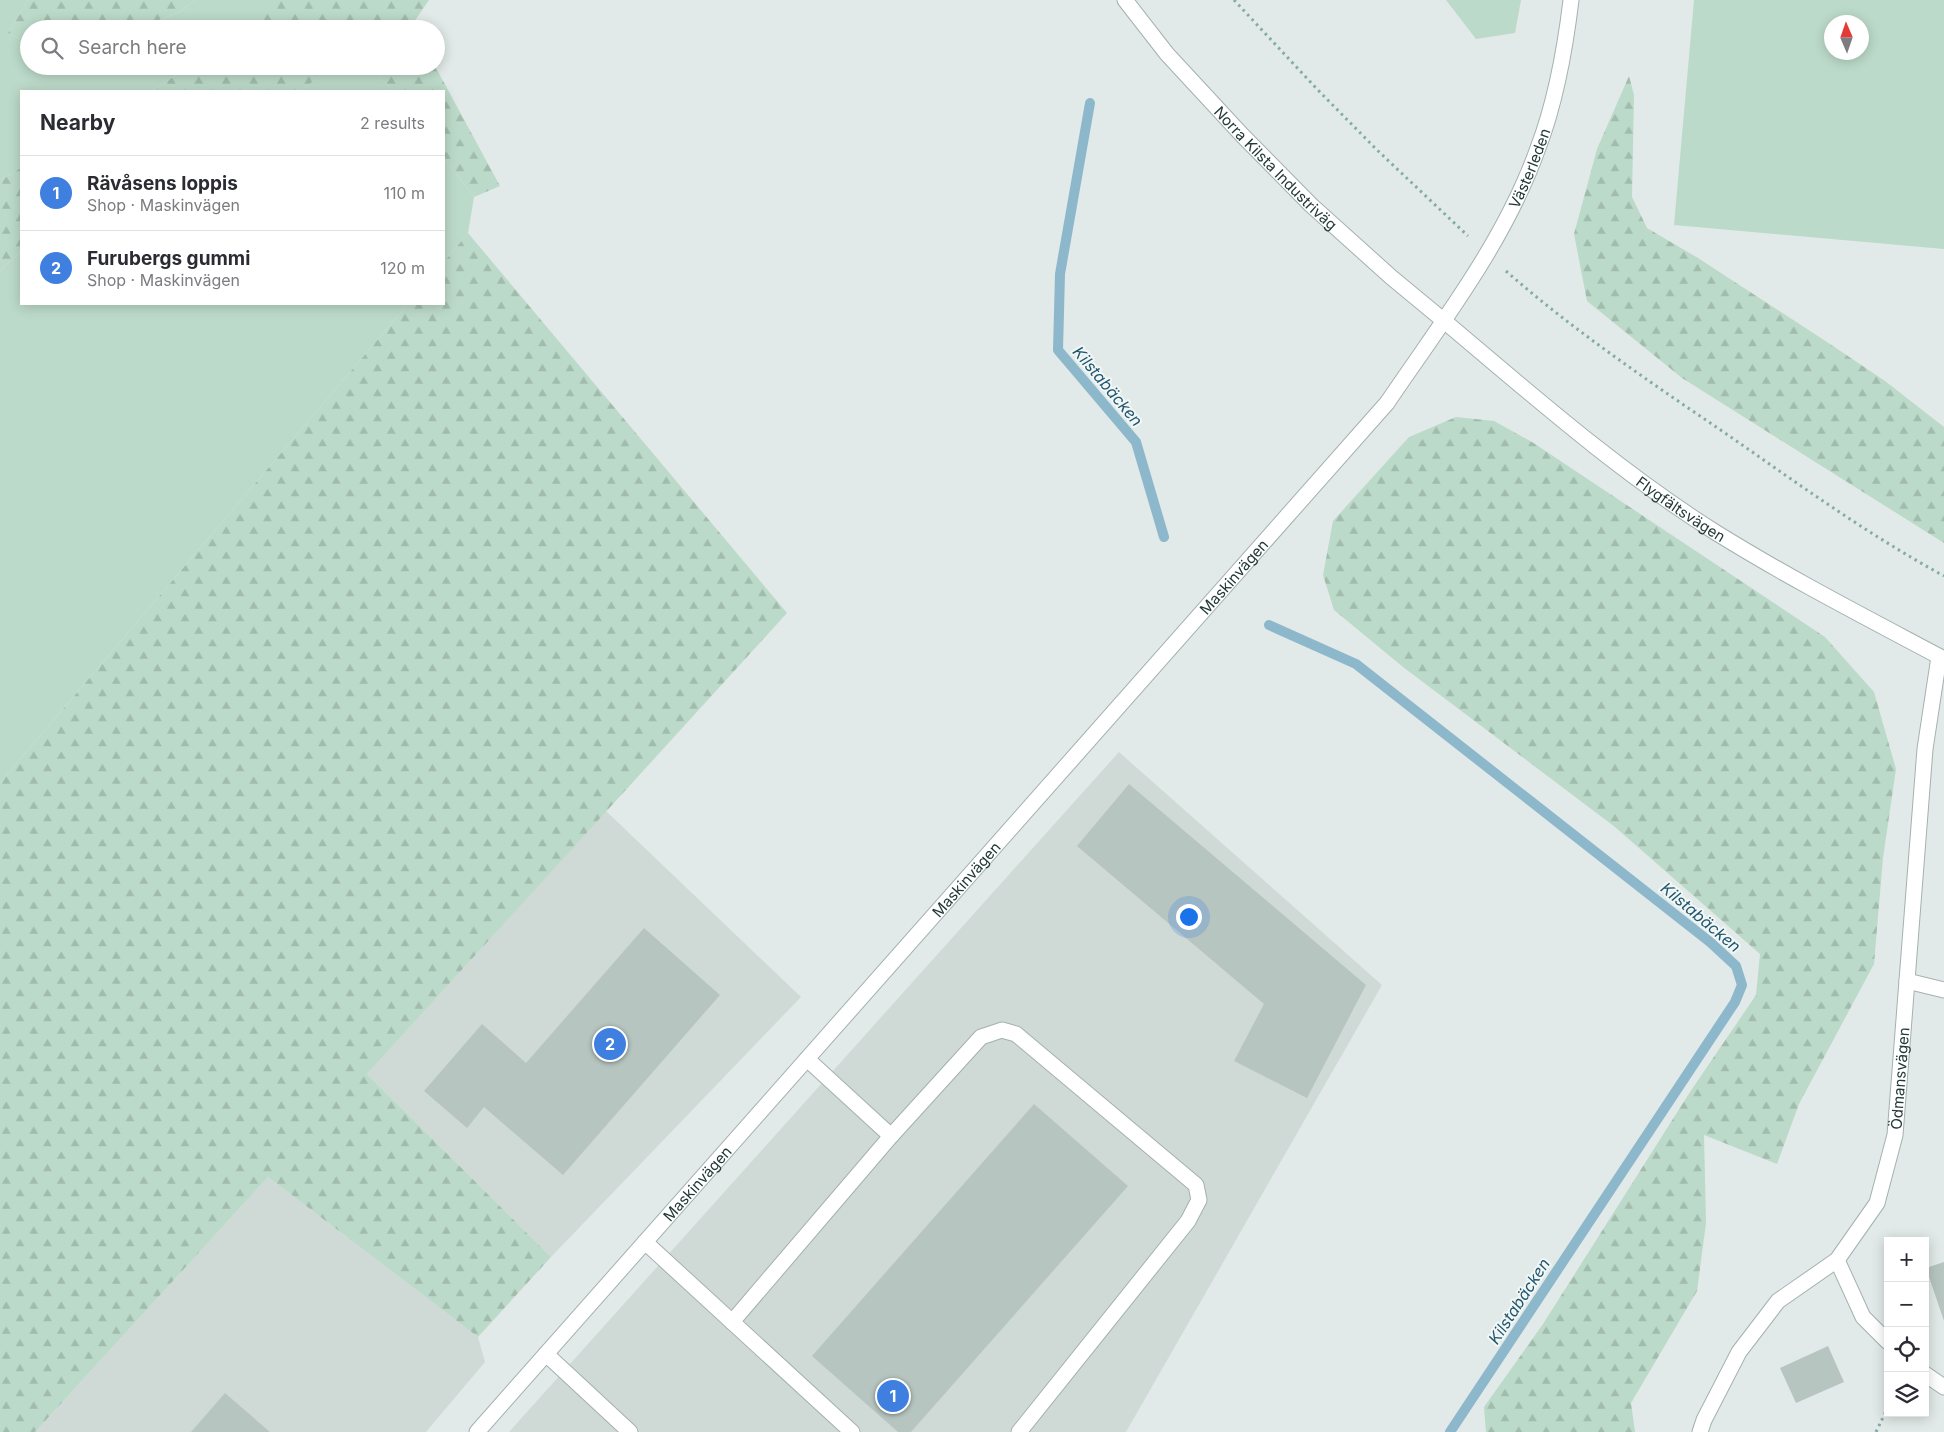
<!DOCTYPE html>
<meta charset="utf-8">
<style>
:root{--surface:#fff;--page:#f7f7f7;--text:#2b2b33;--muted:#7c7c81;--line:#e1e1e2;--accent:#7f5d49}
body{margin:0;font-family:Inter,sans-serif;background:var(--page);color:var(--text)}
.controls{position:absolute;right:15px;bottom:15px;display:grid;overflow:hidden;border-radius:0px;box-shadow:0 2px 12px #0003}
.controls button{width:45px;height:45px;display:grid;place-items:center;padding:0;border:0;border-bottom:1px solid var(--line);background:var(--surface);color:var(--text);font:25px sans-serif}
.compass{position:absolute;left:1824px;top:15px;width:45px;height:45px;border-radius:50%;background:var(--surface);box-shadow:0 2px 12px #0003;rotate:358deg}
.you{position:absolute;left:1188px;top:916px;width:18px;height:18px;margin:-12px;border:4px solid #fff;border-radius:50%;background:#1a73e8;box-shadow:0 0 0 8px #1a73e833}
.badge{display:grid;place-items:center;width:32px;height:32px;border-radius:50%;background:var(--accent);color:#fff;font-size:16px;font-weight:700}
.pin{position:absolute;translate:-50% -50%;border:2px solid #fff;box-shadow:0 1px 5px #0006}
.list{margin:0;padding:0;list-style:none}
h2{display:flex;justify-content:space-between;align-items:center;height:65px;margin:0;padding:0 20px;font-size:21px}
h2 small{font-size:16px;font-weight:400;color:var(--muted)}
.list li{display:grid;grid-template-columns:32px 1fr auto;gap:15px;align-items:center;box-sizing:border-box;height:75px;padding:0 20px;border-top:1px solid var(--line)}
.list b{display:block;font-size:19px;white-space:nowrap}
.list p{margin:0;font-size:16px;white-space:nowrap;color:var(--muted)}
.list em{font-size:16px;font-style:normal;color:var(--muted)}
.icon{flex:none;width:28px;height:28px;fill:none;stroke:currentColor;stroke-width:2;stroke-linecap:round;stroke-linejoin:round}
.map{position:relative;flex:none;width:1944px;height:1432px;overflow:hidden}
.search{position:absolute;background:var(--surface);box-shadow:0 2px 12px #0003;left:20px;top:20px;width:425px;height:55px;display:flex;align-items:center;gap:12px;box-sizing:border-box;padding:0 18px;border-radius:28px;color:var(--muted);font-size:19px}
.panel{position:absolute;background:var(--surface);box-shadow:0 2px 12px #0003;left:20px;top:90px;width:425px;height:215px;border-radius:0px}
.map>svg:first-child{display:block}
.built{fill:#cfdad7}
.grass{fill:#bcdac9;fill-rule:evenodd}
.forest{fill:url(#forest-firs)}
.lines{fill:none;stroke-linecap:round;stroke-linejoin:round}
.stream{stroke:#8db7cb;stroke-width:10}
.building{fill:#b7c5c1}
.service-casing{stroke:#a4b1af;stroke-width:17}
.minor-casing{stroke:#a4b1af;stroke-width:17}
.tertiary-casing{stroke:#a4b1af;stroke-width:17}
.path{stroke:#84aba6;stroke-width:3;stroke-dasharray:2.5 4;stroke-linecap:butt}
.service{stroke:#fff;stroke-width:15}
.minor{stroke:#fff;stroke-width:15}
.tertiary{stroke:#fff;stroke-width:15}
.labels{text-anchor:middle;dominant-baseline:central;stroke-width:4;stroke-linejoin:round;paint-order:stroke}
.street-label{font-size:15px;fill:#233937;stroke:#f1f7f5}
.water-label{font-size:16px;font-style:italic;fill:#225670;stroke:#f1f7f5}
</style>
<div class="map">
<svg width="1944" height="1432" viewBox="0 0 1944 1432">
<defs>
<pattern id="forest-firs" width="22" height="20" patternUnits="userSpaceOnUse" patternTransform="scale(1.25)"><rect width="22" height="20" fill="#bcdac9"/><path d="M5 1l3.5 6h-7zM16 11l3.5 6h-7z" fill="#a1bcad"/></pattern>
</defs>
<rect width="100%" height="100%" fill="#e1eae8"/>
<!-- built -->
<g class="built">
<path d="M 1119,752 L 1382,985 L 1126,1432 L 509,1432 Z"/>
<path d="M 606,811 L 801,997 L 551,1257 L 367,1074 Z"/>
<path d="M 268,1177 L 478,1337 L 485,1362 L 426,1432 L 35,1432 Z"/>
</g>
<!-- grass -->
<g class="grass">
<path d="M 0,0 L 28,0 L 8,33 L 29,44 L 29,66 L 191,66 L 151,91 L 21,91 L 21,168 L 0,180 Z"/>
<path d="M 195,0 L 264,0 L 264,21 L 252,29 L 136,29 L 180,12 Z"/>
<path d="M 1446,0 L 1521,0 L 1515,33 L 1476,39 Z"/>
<path d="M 1694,0 L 1944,0 L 1944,249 L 1674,225 ZM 1832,22 L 1862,22 L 1862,52 L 1832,52 Z"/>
<path d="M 334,66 L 372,66 L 392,91 L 300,91 Z"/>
<path d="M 444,158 L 474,197 L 468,233 L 444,262 Z"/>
<path d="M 21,251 L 21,304 L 408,304 L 0,783 L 0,271 Z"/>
</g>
<!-- forest -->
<g class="forest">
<path d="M 28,0 L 195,0 L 180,12 L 135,29 L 29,29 L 29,44 L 8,33 Z"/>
<path d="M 264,0 L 429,0 L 412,25 L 414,29 L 252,29 L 264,21 Z"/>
<path d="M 191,66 L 334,66 L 300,91 L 151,91 Z"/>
<path d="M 372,66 L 435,66 L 500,186 L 474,197 L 444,158 L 444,91 L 392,91 Z"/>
<path d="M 1629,76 L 1634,95 L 1632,197 L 1647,228 L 1698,258 L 1830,344 L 1885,381 L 1944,427 L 1944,543 L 1682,378 L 1587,301 L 1574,234 L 1597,149 Z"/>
<path d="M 21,168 L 21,251 L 0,271 L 0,180 Z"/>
<path d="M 468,233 L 787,613 L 367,1074 L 551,1257 L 478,1337 L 268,1177 L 35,1432 L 0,1432 L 0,783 L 408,304 L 444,304 L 444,262 Z"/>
<path d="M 1456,417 L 1494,421 L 1532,442 L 1825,637 L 1874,692 L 1896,769 L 1883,858 L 1874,964 L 1799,1104 L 1777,1164 L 1704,1135 L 1706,1223 L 1697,1291 L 1631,1403 L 1635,1432 L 1486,1432 L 1484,1407 L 1543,1324 L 1690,1092 L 1756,995 L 1760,954 L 1615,827 L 1403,667 L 1334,610 L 1323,575 L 1333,521 L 1409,437 Z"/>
</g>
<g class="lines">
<!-- stream -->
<g class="stream">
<path d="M 1090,103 L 1060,274 L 1058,350 L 1136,442 L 1164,537"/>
<path d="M 1269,625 L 1356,664 L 1710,942 L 1736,966 L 1742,985 L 1735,1002 L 1450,1432"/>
</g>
</g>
<!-- building -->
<g class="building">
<path d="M 1129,784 L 1366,985 L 1307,1098 L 1234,1061 L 1264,1004 L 1077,846 Z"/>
<path d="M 644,928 L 720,995 L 563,1175 L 484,1107 L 467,1128 L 424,1091 L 482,1024 L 526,1063 Z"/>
<path d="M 1034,1104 L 1128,1186 L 911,1432 L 898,1432 L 812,1356 Z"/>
<path d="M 1944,1262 L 1944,1321 L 1926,1268 Z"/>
<path d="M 1828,1346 L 1844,1382 L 1796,1403 L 1780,1368 Z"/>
<path d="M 225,1393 L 270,1432 L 191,1432 Z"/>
</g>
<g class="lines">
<defs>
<g id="service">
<path d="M 807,1059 L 891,1136"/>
<path d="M 645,1242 L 852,1432"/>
<path d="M 732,1322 L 891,1136 L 981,1037 L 1002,1030 L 1016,1034 L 1196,1185 L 1199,1200 L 1188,1221 L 1019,1432"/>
<path d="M 546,1354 L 630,1432"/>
</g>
<g id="minor">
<path id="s1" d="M 1125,0 L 1167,54 L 1242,135 L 1311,205 L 1391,277 L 1443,320"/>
<path d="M 1907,981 L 1944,990"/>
<path d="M 1837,1260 L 1863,1317 L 1888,1342"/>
<path d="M 1925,1374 L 1944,1387"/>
<path id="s2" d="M 1700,1432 L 1704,1420 L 1739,1352 L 1778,1301 L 1837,1260 L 1877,1203 L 1895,1135 L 1925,749 L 1939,657"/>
</g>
<g id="tertiary">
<path id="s3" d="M 1443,320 C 1531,394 1618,471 1715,532 C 1789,578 1867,618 1944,659"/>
<path id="s4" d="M 477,1432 L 1387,403 C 1442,322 1505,241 1538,148 C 1556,101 1565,50 1571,0"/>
</g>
</defs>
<!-- service casing -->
<use href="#service" class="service-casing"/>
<!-- minor casing -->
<use href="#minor" class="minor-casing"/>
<!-- tertiary casing -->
<use href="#tertiary" class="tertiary-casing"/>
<!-- path -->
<g class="path">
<path d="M 1234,0 L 1316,88 L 1376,149 L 1468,236"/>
<path d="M 1506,271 C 1574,331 1650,382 1725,433 C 1797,483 1867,534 1944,576"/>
<path d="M 1876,1432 L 1888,1407"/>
</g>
<!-- service -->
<use href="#service" class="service"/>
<!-- minor -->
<use href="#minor" class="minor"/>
<!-- tertiary -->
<use href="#tertiary" class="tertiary"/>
</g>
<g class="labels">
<!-- street labels -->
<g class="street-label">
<text stroke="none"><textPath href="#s1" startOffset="226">Norra Kilsta Industriväg</textPath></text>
<text stroke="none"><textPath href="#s4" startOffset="1649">Västerleden</textPath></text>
<text stroke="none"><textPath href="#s3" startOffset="304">Flygfältsvägen</textPath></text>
<text stroke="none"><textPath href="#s4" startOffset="1142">Maskinvägen</textPath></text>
<text stroke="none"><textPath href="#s4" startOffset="738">Maskinvägen</textPath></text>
<text stroke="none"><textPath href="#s2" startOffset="422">Ödmansvägen</textPath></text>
<text stroke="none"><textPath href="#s4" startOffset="332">Maskinvägen</textPath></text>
</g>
<!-- water labels -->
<g class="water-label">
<text transform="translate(1108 386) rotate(50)">Kilstabäcken</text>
<text transform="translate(1701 917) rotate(40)">Kilstabäcken</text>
<text transform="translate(1519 1301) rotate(-57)">Kilstabäcken</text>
</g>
</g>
</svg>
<div class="controls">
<button>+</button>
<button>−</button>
<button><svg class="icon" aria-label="locate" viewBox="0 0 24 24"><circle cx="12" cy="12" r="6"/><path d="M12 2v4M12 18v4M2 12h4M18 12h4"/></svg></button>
<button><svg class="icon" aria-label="layers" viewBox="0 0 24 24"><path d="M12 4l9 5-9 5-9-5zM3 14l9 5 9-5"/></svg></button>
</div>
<svg class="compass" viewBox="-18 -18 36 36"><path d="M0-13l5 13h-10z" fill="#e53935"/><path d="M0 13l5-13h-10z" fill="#7c7c81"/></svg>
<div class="you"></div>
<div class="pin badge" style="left:893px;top:1396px;background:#3f7fe0">1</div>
<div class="pin badge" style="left:610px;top:1044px;background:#3f7fe0">2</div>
<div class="search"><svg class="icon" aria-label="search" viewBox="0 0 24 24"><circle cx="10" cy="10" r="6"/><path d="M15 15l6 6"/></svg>Search here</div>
<section class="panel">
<h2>Nearby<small>2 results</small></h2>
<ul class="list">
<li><span class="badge" style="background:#3f7fe0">1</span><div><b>Rävåsens loppis</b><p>Shop · Maskinvägen</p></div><em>110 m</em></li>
<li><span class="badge" style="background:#3f7fe0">2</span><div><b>Furubergs gummi</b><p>Shop · Maskinvägen</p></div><em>120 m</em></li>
</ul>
</section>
</div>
